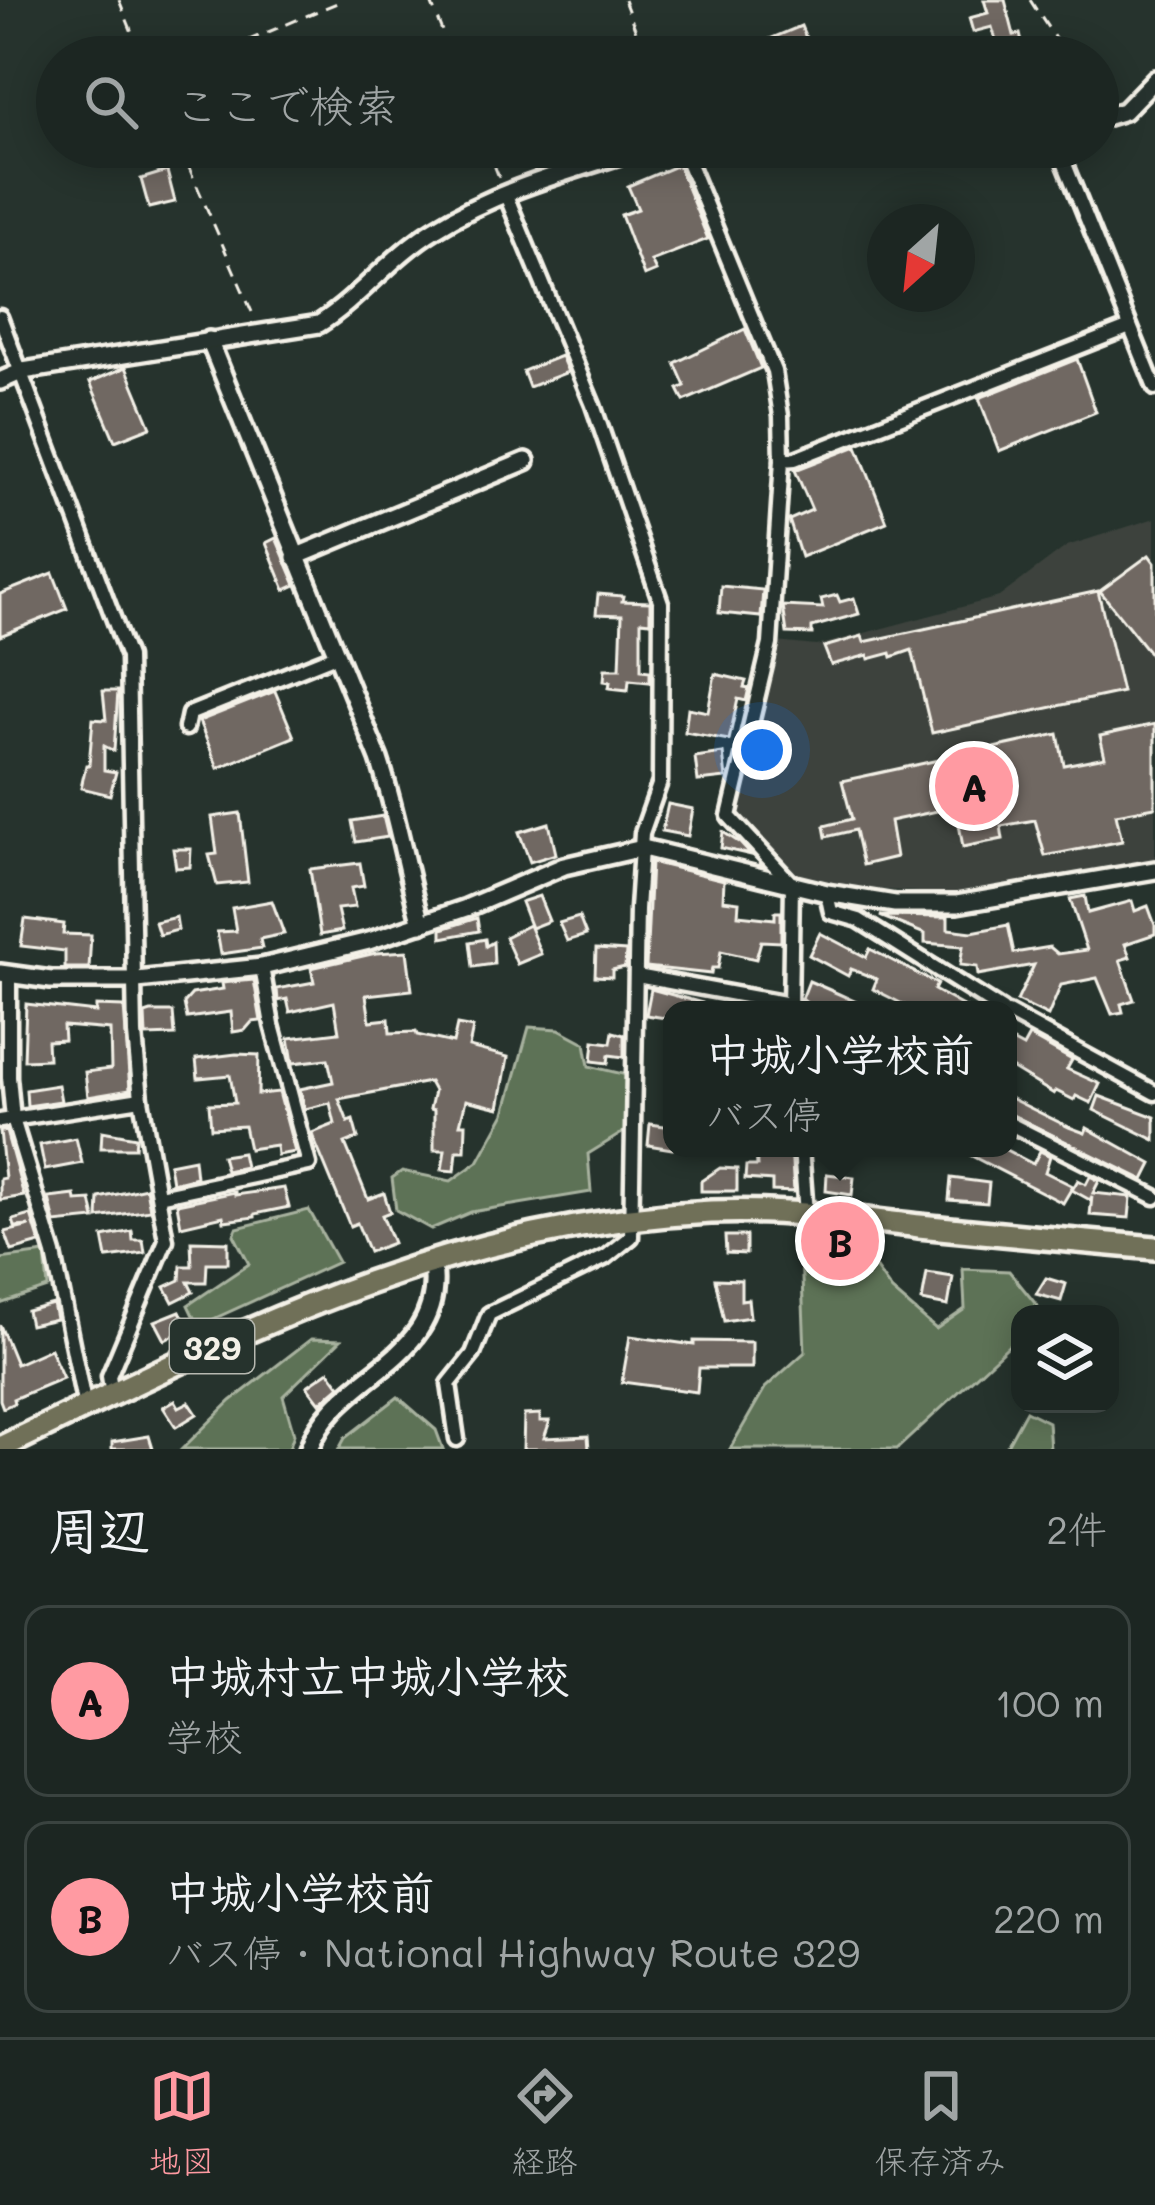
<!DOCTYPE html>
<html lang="ja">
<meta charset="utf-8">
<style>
:root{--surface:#1c2622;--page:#29322f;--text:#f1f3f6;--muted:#a0a5a5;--line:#3a4340;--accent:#ff9aa2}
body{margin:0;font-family:Mali,"Klee One",sans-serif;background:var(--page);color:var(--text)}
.controls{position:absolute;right:36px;bottom:36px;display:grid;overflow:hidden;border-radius:24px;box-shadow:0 6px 30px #0003}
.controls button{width:108px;height:108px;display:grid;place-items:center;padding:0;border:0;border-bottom:3px solid var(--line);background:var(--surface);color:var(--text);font:60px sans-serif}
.compass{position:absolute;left:867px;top:204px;width:108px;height:108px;border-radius:50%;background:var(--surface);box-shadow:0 6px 30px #0003;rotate:207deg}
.you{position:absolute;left:762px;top:750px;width:42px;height:42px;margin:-30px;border:9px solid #fff;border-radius:50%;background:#1a73e8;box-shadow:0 0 0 18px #1a73e833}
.badge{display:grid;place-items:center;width:78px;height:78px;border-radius:50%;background:var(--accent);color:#111;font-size:39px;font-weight:700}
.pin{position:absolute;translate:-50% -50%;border:6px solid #fff;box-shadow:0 3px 12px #0006}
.popup{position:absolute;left:663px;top:1001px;width:354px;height:156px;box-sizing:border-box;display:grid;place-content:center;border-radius:24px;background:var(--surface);filter:drop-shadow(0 3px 9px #0005);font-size:39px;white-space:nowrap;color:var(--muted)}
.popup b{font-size:45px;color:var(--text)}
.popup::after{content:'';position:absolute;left:50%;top:100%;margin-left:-24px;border:24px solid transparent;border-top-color:var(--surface)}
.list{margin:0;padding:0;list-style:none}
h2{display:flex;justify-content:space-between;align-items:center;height:156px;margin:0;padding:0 48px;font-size:51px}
h2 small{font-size:39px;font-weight:400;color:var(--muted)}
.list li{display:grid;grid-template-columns:78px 1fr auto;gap:36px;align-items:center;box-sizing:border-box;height:192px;margin:0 24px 24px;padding:0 24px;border:3px solid var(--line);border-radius:24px}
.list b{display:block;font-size:45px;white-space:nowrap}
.list p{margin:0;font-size:39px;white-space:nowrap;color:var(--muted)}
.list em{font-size:39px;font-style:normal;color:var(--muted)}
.icon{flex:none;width:66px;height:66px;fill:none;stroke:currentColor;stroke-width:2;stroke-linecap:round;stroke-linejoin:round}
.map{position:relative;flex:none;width:1155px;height:1449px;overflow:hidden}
.search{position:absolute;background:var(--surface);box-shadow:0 6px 30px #0003;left:36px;right:36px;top:36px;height:132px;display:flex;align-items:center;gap:30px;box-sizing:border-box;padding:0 42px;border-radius:66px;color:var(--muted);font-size:45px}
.sheet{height:588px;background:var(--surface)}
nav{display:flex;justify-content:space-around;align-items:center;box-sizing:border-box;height:168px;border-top:3px solid var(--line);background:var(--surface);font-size:33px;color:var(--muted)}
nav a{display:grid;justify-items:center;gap:6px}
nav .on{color:var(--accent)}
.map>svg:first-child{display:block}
.built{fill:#3c433d}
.green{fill:#5d7256;stroke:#a8b29f;stroke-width:3}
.building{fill:#706762;stroke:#f4f1e8;stroke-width:3}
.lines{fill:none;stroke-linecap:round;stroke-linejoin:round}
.minor-casing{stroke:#f4f1e8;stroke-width:21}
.tertiary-casing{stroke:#f4f1e8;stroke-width:24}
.secondary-casing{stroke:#f4f1e8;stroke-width:26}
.trunk-casing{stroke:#f4f1e8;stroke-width:30}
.path{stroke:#f4f1e8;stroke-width:3;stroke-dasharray:12 9;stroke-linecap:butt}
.minor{stroke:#26332d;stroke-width:12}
.tertiary{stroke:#26332d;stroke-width:15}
.secondary{stroke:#26332d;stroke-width:16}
.trunk{stroke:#706f59;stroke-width:21}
.labels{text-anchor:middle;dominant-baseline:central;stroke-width:9;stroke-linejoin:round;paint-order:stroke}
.shield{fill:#26332d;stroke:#b6b8b0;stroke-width:3}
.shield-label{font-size:33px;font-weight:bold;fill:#f4f1e8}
</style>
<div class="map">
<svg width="1155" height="1449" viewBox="0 0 1155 1449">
<rect width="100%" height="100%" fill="#26332d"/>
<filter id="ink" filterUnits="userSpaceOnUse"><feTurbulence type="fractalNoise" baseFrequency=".00833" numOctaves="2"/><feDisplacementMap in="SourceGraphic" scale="24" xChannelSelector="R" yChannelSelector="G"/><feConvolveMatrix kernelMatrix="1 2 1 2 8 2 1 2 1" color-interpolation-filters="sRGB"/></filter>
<g filter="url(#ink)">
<!-- built -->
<path class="built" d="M 1155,518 L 1155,666 L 1152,669 L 1155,680 L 1155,860 L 1027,887 L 951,894 L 838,887 L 797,877 L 739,813 L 776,642 L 816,646 L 999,597 L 1067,546 Z"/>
<!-- green -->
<g class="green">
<path d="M 529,1027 L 559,1029 L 585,1043 L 589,1066 L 627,1075 L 627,1130 L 588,1154 L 591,1192 L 471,1212 L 431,1229 L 396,1210 L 392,1178 L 402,1171 L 451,1181 L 478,1162 L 505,1113 Z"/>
<path d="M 309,1210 L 338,1262 L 198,1326 L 188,1305 L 249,1264 L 234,1235 L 237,1228 Z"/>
<path d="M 45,1253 L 48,1288 L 0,1304 L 0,1259 Z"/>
<path d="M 801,1253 L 867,1256 L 892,1291 L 936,1329 L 965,1309 L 963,1269 L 1009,1271 L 1043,1313 L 1020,1314 L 1020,1335 L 897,1449 L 730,1449 L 765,1388 L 805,1352 Z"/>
<path d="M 311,1339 L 341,1340 L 283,1396 L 294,1434 L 289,1449 L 182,1449 L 231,1401 Z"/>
<path d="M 398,1397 L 436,1430 L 443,1449 L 339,1449 L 345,1438 Z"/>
<path d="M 1026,1411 L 1048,1422 L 1050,1449 L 1005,1449 Z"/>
</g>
<!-- building -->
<g class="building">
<path d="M 984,0 L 1005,0 L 1014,35 L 1020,34 L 1024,51 L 1001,56 L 992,27 L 973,32 L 969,18 L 988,13 Z"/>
<path d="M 801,26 L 814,57 L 766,57 L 760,43 Z"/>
<path d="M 678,165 L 708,239 L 651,261 L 656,271 L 644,276 L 621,215 L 638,209 L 628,186 Z"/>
<path d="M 167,171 L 175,202 L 149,208 L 141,179 Z"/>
<path d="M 745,329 L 761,368 L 684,401 L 678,389 L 685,386 L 675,363 Z"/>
<path d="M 561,356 L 568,372 L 529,387 L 523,371 Z"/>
<path d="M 1077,359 L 1096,412 L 999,451 L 979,398 Z"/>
<path d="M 126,367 L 151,427 L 115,441 L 90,382 Z"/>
<path d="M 857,446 L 887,522 L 801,557 L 789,520 L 812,510 L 795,470 Z"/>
<path d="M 276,538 L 296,585 L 285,590 L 266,543 Z"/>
<path d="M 1149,555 L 1155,563 L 1155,660 L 1100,591 Z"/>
<path d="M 53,573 L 67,609 L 0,636 L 0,594 Z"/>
<path d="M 721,586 L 763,590 L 761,617 L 719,613 Z"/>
<path d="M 1098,591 L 1122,692 L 932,733 L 912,650 L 892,657 L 891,653 L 869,659 L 868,655 L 831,665 L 824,647 L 862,636 L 864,642 Z"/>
<path d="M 598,594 L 623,596 L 622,601 L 650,602 L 650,622 L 641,621 L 641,670 L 650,671 L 650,682 L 629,680 L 628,690 L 609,688 L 610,682 L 604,681 L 605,669 L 620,669 L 622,615 L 596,614 Z"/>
<path d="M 837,595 L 840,602 L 854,598 L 859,614 L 812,627 L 812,634 L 787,633 L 783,606 L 823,608 L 821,599 Z"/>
<path d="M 715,674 L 746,681 L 744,687 L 749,688 L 746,701 L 738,699 L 729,740 L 685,732 L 688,708 L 708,712 Z"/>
<path d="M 103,691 L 118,691 L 114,751 L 104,746 L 104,770 L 116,772 L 110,795 L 81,788 L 86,765 L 89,765 L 93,719 L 106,720 Z"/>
<path d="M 275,691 L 294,737 L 218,768 L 199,721 Z"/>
<path d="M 1155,724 L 1155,807 L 1116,814 L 1122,841 L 1045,856 L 1035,820 L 1001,826 L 1003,839 L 963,847 L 956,807 L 890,821 L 896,857 L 863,865 L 855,830 L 826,837 L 824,826 L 852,819 L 842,781 L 1058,734 L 1064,765 L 1105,757 L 1100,736 Z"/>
<path d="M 723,753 L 726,778 L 698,781 L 695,757 Z"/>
<path d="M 668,804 L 693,809 L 688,836 L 662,831 Z"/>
<path d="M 240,813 L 248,882 L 217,885 L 209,855 L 217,854 L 212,817 Z"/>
<path d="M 383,816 L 388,837 L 356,842 L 352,821 Z"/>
<path d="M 549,823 L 556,854 L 530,862 L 519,832 Z"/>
<path d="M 723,832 L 740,843 L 751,855 L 721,848 Z"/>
<path d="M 173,849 L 191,849 L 190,867 L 176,868 Z"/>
<path d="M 651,862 L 724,880 L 723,900 L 739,902 L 738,915 L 775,919 L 775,912 L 781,912 L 781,942 L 761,941 L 756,959 L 721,951 L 718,968 L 712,968 L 711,974 L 646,967 Z"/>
<path d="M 360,863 L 364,886 L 351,888 L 355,907 L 337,909 L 342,931 L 320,935 L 310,869 Z"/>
<path d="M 539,896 L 549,921 L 531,928 L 521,902 Z"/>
<path d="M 1085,896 L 1088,913 L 1132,901 L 1135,911 L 1148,906 L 1155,925 L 1155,934 L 1125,944 L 1130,957 L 1120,960 L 1134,1000 L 1121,1004 L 1123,1012 L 1112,1014 L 1097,978 L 1061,985 L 1048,1016 L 1017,1001 L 1034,965 L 978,975 L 977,967 L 960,965 L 963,946 L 925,943 L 925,934 L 880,916 L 948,917 L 948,929 L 972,932 L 1008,925 L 1014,953 L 1050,947 L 1058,954 L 1087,950 L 1070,899 Z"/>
<path d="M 272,901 L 284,934 L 260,939 L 262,948 L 221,954 L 217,932 L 236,931 L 232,908 Z"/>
<path d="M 176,917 L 178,930 L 159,935 L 155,922 Z"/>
<path d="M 579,917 L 586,935 L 567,941 L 559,923 Z"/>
<path d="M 477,918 L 479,931 L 442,938 L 442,929 Z"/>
<path d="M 25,919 L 64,924 L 63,934 L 91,935 L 89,968 L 65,968 L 65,951 L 21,946 Z"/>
<path d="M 529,925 L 541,954 L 517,964 L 505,937 Z"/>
<path d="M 820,933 L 866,957 L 870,949 L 937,984 L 934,990 L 970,1010 L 914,1010 L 889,997 L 873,989 L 877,979 L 851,969 L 848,976 L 809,955 Z"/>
<path d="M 485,939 L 486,946 L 493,942 L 494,964 L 473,967 L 470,942 Z"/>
<path d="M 596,949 L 626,951 L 625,967 L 612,970 L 612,977 L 595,976 Z"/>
<path d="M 407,951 L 412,990 L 366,995 L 370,1021 L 389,1019 L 390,1033 L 416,1032 L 417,1035 L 453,1043 L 457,1025 L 473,1028 L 469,1047 L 508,1057 L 499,1108 L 466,1100 L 460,1124 L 466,1124 L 465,1151 L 457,1151 L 455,1171 L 442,1170 L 445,1150 L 434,1150 L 434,1110 L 430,1109 L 434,1091 L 429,1082 L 339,1099 L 348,1122 L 353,1120 L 358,1138 L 345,1143 L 368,1199 L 384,1193 L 390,1212 L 382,1215 L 393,1243 L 369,1252 L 357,1223 L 350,1226 L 313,1137 L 312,1133 L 335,1124 L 330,1103 L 305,1109 L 300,1089 L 333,1082 L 328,1059 L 293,1063 L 289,1038 L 339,1032 L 334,1002 L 290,1012 L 287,999 L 278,1001 L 277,989 L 314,982 L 311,968 L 376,953 Z"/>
<path d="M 254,980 L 261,1021 L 252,1022 L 245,1030 L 233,1032 L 231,1012 L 187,1018 L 184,1003 L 192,994 L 223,989 L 222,983 Z"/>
<path d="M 809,981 L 839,994 L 874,1010 L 819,1010 L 810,1006 L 802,999 Z"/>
<path d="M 651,989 L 702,1003 L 702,1010 L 672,1010 L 672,1019 L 646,1015 Z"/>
<path d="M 26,1004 L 96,1012 L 96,1006 L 124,1007 L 130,1090 L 88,1097 L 85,1072 L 111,1069 L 110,1030 L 63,1026 L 64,1040 L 47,1041 L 48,1059 L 24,1060 Z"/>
<path d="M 151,1012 L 173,1012 L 175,1035 L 146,1036 L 145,1014 Z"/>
<path d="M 613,1032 L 624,1035 L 624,1057 L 609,1055 L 608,1063 L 592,1061 L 594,1041 L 611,1043 Z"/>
<path d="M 1029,1036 L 1072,1060 L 1067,1069 L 1100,1084 L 1091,1103 L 1076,1096 L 1074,1100 L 1056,1091 L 1054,1094 L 1008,1066 L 1008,1039 L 1023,1047 Z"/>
<path d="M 236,1054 L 259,1055 L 258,1094 L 279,1092 L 295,1152 L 277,1155 L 276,1145 L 249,1149 L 244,1126 L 211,1128 L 209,1104 L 235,1103 L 230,1075 L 198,1078 L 196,1059 Z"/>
<path d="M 58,1085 L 61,1101 L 27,1106 L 26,1090 Z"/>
<path d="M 1099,1096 L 1155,1117 L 1155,1140 L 1094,1110 Z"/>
<path d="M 1008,1097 L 1069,1127 L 1085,1133 L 1087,1128 L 1152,1164 L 1144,1180 L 1008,1113 Z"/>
<path d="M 650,1124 L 672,1127 L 672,1149 L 648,1145 Z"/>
<path d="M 0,1131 L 6,1131 L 24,1196 L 0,1200 L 0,1179 L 5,1178 Z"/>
<path d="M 102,1131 L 136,1137 L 135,1148 L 101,1148 Z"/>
<path d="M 76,1138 L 82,1163 L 45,1170 L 40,1145 Z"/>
<path d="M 756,1148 L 791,1148 L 794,1192 L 772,1191 L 772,1181 L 745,1179 L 746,1166 L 757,1166 Z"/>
<path d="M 956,1148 L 1002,1148 L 1033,1164 L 1040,1151 L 1050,1156 L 1045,1172 L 1073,1186 L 1063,1203 Z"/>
<path d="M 242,1153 L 245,1167 L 226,1171 L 222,1156 Z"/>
<path d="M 194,1159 L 196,1177 L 172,1183 L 169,1164 Z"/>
<path d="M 720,1168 L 737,1169 L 737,1191 L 701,1191 L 701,1181 Z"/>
<path d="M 827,1174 L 854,1177 L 852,1195 L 826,1191 Z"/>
<path d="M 1090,1176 L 1099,1181 L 1093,1193 L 1131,1197 L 1129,1218 L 1090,1215 L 1092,1196 L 1090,1200 L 1072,1190 L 1078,1180 L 1086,1184 Z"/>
<path d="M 951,1178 L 989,1183 L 987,1203 L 949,1200 Z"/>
<path d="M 146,1188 L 150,1210 L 98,1218 L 99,1198 Z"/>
<path d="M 284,1188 L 289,1207 L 255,1214 L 255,1217 L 224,1221 L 223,1216 L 181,1226 L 177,1204 L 235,1192 L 235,1195 Z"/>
<path d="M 75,1195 L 76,1201 L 91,1200 L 95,1219 L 55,1223 L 49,1198 Z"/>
<path d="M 31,1215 L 40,1243 L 12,1251 L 5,1232 L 30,1226 L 15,1227 L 13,1220 Z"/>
<path d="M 132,1231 L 133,1240 L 143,1240 L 145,1253 L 107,1258 L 103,1237 Z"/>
<path d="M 725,1236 L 746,1236 L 746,1254 L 726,1253 Z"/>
<path d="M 191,1241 L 228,1242 L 228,1263 L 207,1263 L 206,1282 L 188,1282 L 193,1292 L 173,1302 L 165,1287 L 180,1280 L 181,1266 L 192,1266 Z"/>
<path d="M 927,1273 L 953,1277 L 948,1306 L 922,1301 Z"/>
<path d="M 1046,1278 L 1066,1284 L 1061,1301 L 1036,1294 Z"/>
<path d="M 715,1279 L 741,1280 L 741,1300 L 748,1299 L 750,1317 L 724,1321 Z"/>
<path d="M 53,1304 L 56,1319 L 30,1325 L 27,1311 Z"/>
<path d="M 180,1311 L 188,1328 L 165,1340 L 155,1321 Z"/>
<path d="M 0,1325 L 16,1364 L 50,1349 L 63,1378 L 13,1399 L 14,1403 L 3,1408 L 0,1400 Z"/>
<path d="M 630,1336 L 694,1345 L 694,1341 L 752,1342 L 752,1368 L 699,1368 L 697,1392 L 622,1382 Z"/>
<path d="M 329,1371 L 340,1386 L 320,1403 L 307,1386 Z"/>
<path d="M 175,1400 L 179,1407 L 189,1402 L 197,1414 L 176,1427 L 163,1407 Z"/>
<path d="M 540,1414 L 540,1421 L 550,1421 L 544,1438 L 588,1436 L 589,1449 L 523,1449 L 524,1415 Z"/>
<path d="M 149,1436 L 153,1449 L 112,1449 L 112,1442 Z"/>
</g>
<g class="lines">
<defs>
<g id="minor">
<path d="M 682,147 L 774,371 L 781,416 L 782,460 L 770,644 L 729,816 L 792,884 L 790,1010"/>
<path d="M 1058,147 L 1155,388"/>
<path d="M 0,317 L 128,657 L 135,1034 L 141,1099 L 166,1240 L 109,1376 L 112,1394"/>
<path d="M 782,460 L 795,459 L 1130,327"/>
<path d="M 186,728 L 189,714 L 336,655"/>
<path d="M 827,893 L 831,912 L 859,920 L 1002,1010"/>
<path d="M 9,974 L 9,1077 L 13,1119 L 54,1254 L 85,1407"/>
<path d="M 637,976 L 789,1004 L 800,1010"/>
<path d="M 1008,1013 L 1155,1093"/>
<path d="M 0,1121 L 141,1099"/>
<path d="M 1008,1123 L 1155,1197"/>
<path d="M 801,1148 L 806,1214"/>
<path d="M 159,1196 L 309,1164 L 272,1025 L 262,967"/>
<path d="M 457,1439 L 449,1384 L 473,1354 L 489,1314 L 606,1257 L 631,1237 L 637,909 L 642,833 L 660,782 L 661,603 L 593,405 L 505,193"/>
</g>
<g id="tertiary">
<path d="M 1098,119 L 1124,111 L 1155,79"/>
<path d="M 209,340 L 379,759 C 397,814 406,869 421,924"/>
<path d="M 0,381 L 23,371 L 319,324 C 361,297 391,256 435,229 C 499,189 574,170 645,147"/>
<path d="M 295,557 L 526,461"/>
<path d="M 0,973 L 51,980 L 137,980 L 262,967 L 369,941 L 466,908 L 564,866 L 643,848 L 827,893 L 895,904 L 957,904 L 1155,870"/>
</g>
<path id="secondary" d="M 309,1449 C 334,1372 449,1362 432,1261"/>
<path id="trunk" d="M 0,1448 C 235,1335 444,1224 711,1212 C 781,1209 850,1218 919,1226 C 998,1234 1076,1241 1155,1248"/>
</defs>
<!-- minor casing -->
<use href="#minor" class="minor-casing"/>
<!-- tertiary casing -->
<use href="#tertiary" class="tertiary-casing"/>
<!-- secondary casing -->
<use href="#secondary" class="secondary-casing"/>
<!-- trunk casing -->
<use href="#trunk" class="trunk-casing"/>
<!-- path -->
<g class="path">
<path d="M 119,0 L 142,57"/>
<path d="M 430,0 L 452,57"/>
<path d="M 624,0 L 646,57"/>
<path d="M 1030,0 L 1067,57"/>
<path d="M 209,57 L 344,0"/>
<path d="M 180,147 L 255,319"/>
<path d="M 487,147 L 500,180"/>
</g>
<!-- minor -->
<use href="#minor" class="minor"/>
<!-- tertiary -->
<use href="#tertiary" class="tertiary"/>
<!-- secondary -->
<use href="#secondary" class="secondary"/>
<!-- trunk -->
<use href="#trunk" class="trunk"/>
</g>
</g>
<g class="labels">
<!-- shield labels -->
<rect class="shield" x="170" y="1319" width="84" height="54" rx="9"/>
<g class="shield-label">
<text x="212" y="1346">329</text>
</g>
</g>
</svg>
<div class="controls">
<button><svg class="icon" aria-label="layers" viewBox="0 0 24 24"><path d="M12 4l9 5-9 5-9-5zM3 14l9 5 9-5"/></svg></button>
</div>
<svg class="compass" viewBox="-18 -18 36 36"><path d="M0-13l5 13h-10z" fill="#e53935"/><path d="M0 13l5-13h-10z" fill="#a0a5a5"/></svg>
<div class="you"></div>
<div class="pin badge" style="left:974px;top:786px">A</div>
<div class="pin badge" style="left:840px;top:1241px">B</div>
<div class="popup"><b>中城小学校前</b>バス停</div>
<div class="search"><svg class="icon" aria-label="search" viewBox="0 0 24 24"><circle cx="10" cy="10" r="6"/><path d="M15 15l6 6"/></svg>ここで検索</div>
</div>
<section class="sheet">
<h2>周辺<small>2件</small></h2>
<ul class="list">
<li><span class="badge">A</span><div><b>中城村立中城小学校</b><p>学校</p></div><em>100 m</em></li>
<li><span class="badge">B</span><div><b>中城小学校前</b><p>バス停 · National Highway Route 329</p></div><em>220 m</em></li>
</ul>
</section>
<nav>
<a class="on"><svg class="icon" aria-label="map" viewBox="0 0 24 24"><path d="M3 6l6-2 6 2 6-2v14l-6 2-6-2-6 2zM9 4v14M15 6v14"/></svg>地図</a>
<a><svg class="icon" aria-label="directions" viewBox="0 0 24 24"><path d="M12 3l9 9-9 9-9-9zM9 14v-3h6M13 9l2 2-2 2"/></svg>経路</a>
<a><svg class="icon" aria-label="saved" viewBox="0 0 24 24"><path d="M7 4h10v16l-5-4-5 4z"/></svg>保存済み</a>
</nav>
